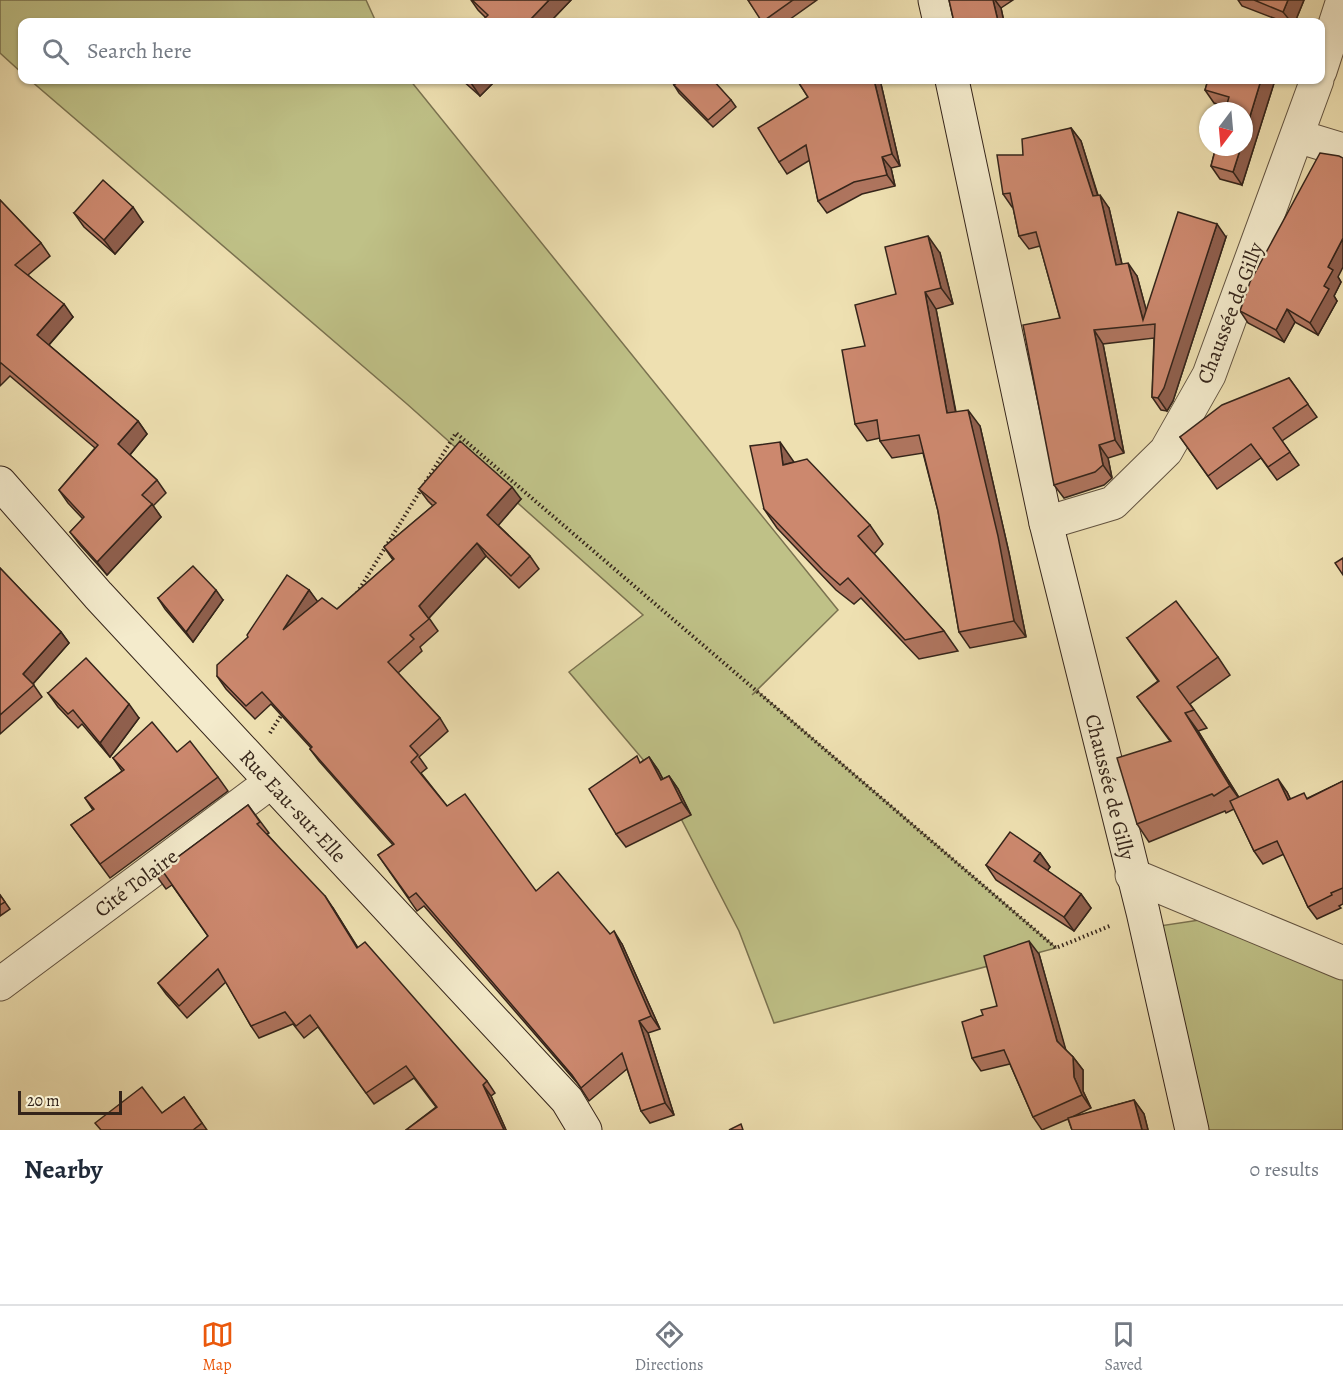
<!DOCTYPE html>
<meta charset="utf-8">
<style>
:root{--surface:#fff;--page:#f6f6f7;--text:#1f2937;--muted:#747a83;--line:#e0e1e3;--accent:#ea580c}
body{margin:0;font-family:Alegreya,serif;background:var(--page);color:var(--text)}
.compass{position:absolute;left:1199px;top:102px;width:54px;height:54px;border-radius:50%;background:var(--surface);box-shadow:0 2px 4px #0004;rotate:196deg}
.scale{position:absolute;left:18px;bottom:15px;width:104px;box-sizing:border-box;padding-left:6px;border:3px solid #34241a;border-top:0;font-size:16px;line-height:21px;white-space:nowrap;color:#34241a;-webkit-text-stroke:4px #f4ebcc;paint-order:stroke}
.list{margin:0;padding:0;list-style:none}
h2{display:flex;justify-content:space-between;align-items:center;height:78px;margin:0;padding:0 24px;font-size:26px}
h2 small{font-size:20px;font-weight:400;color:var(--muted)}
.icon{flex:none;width:33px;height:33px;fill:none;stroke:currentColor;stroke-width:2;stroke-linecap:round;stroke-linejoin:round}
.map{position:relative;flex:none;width:1343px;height:1130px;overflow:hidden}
.search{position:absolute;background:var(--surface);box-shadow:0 2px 4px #0004;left:18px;right:18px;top:18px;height:66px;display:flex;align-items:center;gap:15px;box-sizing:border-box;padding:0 21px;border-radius:12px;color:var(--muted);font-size:22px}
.sheet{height:174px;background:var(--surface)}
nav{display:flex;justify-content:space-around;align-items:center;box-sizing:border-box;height:84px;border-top:2px solid var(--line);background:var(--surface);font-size:16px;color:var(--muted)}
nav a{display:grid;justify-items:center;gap:3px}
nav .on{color:var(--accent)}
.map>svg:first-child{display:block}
.green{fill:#bfc187;stroke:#7a7250;stroke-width:1.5}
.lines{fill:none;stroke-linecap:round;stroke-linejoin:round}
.street-casing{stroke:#625340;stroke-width:35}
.secondary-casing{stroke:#34241a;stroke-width:35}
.path{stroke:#34241a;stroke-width:4;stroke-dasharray:1.5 3;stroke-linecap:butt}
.street{stroke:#f4ebcc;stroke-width:33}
.secondary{stroke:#f4ebcc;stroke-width:33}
.wall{fill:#af755f;stroke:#34241a;stroke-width:1.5}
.shaded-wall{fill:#8f5f4d;stroke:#34241a;stroke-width:1.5}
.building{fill:#cc886e;stroke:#34241a;stroke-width:1.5}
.labels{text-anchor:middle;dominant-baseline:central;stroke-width:4.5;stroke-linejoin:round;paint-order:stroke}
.street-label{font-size:21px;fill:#34241a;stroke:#f4ebcc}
</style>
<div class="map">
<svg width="1343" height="1130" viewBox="0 0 1343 1130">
<rect width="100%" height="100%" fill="#eee0b1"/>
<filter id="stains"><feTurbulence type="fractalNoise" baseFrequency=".00333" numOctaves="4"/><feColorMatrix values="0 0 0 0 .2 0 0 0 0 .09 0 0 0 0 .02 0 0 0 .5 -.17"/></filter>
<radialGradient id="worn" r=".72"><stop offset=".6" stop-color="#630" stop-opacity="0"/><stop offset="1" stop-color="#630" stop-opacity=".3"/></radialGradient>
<!-- green -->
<g class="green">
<path d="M 0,0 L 366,0 L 376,22 L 22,22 L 22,73 L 0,53 Z"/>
<path d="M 30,80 L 410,80 L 838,610 L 752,695 L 757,691 L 1056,948 L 774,1023 L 739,931 L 662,782 L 569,672 L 643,615 L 407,404 Z"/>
<path d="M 1206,919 L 1343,979 L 1343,1130 L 1192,1130 L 1146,928 Z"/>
</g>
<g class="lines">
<defs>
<g id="street">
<path d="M 1320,71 L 1343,0"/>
<path d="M 1297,136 L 1343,150"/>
<path d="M 1046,523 L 1113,503 L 1166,451 L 1209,375 L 1317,80"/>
<path d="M 1132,875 L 1343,963"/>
<path d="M 0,984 L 271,782"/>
</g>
<g id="secondary">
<path d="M 935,0 L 940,22"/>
<path d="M 952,80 L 1046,523 L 1143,912 L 1192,1130"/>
<path d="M 0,483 L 98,595 L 567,1100 L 585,1130"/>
</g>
</defs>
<!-- street casing -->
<use href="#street" class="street-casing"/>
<!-- secondary casing -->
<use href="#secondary" class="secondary-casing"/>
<!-- path -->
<g class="path">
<path d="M 357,593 L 456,433 L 1056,948 L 1112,925"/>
<path d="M 270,733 L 284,711"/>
</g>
<!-- street -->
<use href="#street" class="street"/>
<!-- secondary -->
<use href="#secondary" class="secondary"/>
</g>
<!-- wall -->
<g class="wall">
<path d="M 471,0 L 571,0 L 550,22 L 481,22 L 486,18 L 478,10 Z"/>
<path d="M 748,0 L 817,0 L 786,22 L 763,22 Z"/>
<path d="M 949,0 L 1013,0 L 1001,8 L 1004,22 L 954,22 Z"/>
<path d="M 1238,0 L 1304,0 L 1295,22 L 1284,22 L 1242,6 Z"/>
<path d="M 462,80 L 496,80 L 480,96 Z"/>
<path d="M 797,80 L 878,80 L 881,84 L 900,166 L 891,168 L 895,186 L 862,194 L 827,213 L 818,201 L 810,160 L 787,174 L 779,162 L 808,97 Z"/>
<path d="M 1208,80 L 1275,80 L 1242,185 L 1220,179 L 1211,166 L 1226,107 L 1214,103 L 1205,90 Z"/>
<path d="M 674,85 L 731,100 L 736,107 L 713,127 L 679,93 Z"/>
<path d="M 1071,128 L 1081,141 L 1098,195 L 1109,208 L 1122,264 L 1137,276 L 1146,310 L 1226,237 L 1173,401 L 1167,411 L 1161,410 L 1152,397 L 1154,338 L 1103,344 L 1124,453 L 1108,458 L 1112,478 L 1104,485 L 1064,498 L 1054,485 L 1060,318 L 1040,246 L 1029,249 L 1019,236 L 1013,207 L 1012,207 L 1003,194 L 1023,155 Z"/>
<path d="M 0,200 L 41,243 L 50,256 L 28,275 L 73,317 L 49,345 L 138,421 L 147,434 L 130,455 L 157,480 L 166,493 L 153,506 L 161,517 L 107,575 L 80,545 L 70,532 L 83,519 L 68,503 L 59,490 L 95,448 L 10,376 L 0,386 Z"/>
<path d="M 74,213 L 143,222 L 115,254 L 84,227 Z"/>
<path d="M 940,253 L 953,304 L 936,309 L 956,412 L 980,426 L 1009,553 L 1026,637 L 970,648 L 959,632 L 938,511 L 923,453 L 892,458 L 880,441 L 880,438 L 867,441 L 855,424 L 896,294 Z"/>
<path d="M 1338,277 L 1341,282 L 1334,296 L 1337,301 L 1318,335 L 1295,322 L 1284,342 L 1248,323 L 1240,311 Z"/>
<path d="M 1289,378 L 1317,417 L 1282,441 L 1299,465 L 1277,480 L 1261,458 L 1217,489 L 1180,437 Z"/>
<path d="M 419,489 L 521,499 L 498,525 L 530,556 L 539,569 L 519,588 L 486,556 L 429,618 L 438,631 L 420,647 L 422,651 L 398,673 L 440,718 L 448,731 L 419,757 L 427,768 L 421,773 L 447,806 L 536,891 L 610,934 L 622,944 L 660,1029 L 648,1033 L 674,1115 L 650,1123 L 641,1111 L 627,1069 L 589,1101 L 578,1084 L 424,906 L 417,911 L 378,855 L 393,845 L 319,761 L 310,749 L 311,748 L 271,704 L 255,719 L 226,689 L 217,676 L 309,590 L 317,602 L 337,609 L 393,560 L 384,547 L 433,506 L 428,501 Z"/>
<path d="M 764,509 L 870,525 L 883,544 L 874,554 L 944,631 L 958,651 L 919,659 L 861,598 L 854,604 L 836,590 L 777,528 Z"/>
<path d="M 0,568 L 61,632 L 69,643 L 33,684 L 42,697 L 0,734 Z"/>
<path d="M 158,598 L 223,600 L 193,642 L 165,609 Z"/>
<path d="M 1127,638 L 1218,657 L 1230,675 L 1190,704 L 1207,728 L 1198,731 L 1239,798 L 1287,792 L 1290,799 L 1308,798 L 1343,781 L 1343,904 L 1339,906 L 1341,908 L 1317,919 L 1308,907 L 1284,854 L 1263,864 L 1254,851 L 1234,809 L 1226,813 L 1225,811 L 1149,842 L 1137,824 L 1170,741 L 1137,697 L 1158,681 Z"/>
<path d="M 48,693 L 139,718 L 110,757 L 82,724 L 78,728 L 58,707 Z"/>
<path d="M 177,752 L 218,777 L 228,791 L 110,878 L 71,825 L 93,810 L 85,798 L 122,771 L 113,758 Z"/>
<path d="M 649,757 L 658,770 L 663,779 L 669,776 L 678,789 L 691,815 L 626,847 L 616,834 L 641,762 Z"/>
<path d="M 248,805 L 269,833 L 267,834 L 333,908 L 357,947 L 487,1081 L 495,1093 L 491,1096 L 506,1130 L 406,1130 L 436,1107 L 414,1078 L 374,1104 L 318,1027 L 304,1038 L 293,1024 L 259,1038 L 251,1026 L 226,982 L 187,1018 L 166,994 L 158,983 L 208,936 L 172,885 L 166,889 L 155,874 Z"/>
<path d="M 1040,853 L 1050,867 L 1047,871 L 1081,894 L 1091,908 L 1074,931 L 996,880 L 986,865 Z"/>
<path d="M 0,895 L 10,909 L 0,916 Z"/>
<path d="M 1039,954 L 1065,1049 L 1073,1057 L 1083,1070 L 1083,1091 L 1091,1108 L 1070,1118 L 1134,1100 L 1144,1114 L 1148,1130 L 1072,1130 L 1068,1119 L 1042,1130 L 1033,1117 L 1010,1064 L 981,1071 L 972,1058 L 983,1015 L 997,1006 Z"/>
<path d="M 184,1097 L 207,1130 L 100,1130 L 162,1113 Z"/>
</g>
<!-- shaded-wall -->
<g class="shaded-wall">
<path d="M 549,0 L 571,0 L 550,22 L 528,22 Z"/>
<path d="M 993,0 L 995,0 L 1001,8 L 1004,22 L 1000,22 L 998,21 Z"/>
<path d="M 1288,0 L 1304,0 L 1295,22 L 1291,22 L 1283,12 Z"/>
<path d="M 474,80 L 496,80 L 480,96 L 471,83 Z"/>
<path d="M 874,80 L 878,80 L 881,84 L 900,166 L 892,154 Z"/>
<path d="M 1261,80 L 1275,80 L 1242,185 L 1233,172 L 1241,147 L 1244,147 L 1244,136 Z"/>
<path d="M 1071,128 L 1081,141 L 1102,210 L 1093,196 Z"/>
<path d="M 882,157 L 891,168 L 895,186 L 887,175 Z"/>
<path d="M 1100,195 L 1109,208 L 1125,278 L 1116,265 Z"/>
<path d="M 133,207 L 143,222 L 115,254 L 104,240 Z"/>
<path d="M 1217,224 L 1226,237 L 1173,401 L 1167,411 L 1158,398 Z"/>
<path d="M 928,236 L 940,253 L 953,304 L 941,288 Z"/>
<path d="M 1343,238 L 1343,267 L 1338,277 L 1341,282 L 1334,296 L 1337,301 L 1318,335 L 1310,323 L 1328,267 Z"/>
<path d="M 1128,263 L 1137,276 L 1150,324 L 1143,320 Z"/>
<path d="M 925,292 L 936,309 L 959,430 L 947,413 Z"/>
<path d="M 64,304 L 73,317 L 46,348 L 37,335 Z"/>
<path d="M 1287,309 L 1295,322 L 1284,342 L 1276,330 Z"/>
<path d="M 1094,330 L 1103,344 L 1124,453 L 1115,440 Z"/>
<path d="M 968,410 L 980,426 L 1009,553 L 1026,637 L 1014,621 Z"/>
<path d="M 138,421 L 147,434 L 128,457 L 118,444 Z"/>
<path d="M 780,442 L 794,462 L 783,465 Z"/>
<path d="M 1099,445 L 1108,458 L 1112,478 L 1103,465 Z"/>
<path d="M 512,487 L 521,499 L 496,528 L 487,515 Z"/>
<path d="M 152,504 L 161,517 L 107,575 L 97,562 Z"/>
<path d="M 477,543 L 486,556 L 428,619 L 419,606 Z"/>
<path d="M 216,590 L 223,600 L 193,642 L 186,632 Z"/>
<path d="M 309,590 L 318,602 L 283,630 Z"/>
<path d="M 61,632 L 69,643 L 31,686 L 23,674 Z"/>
<path d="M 129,704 L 139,718 L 110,757 L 100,743 Z"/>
<path d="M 1185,713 L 1198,731 L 1243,804 L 1230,786 Z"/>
<path d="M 649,757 L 658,770 L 670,793 L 661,780 Z"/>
<path d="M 669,776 L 678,789 L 691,815 L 682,802 Z"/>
<path d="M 1278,779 L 1287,792 L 1297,812 L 1288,800 Z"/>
<path d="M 1040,853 L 1050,867 L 1044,876 L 1034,861 Z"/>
<path d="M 1081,894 L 1091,908 L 1074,931 L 1064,917 Z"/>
<path d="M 325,896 L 333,908 L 365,959 L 357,948 Z"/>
<path d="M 614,931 L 622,944 L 660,1029 L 651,1016 Z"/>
<path d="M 1029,941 L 1039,954 L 1067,1054 L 1057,1041 Z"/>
<path d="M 639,1021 L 648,1033 L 674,1115 L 665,1103 Z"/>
<path d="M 1073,1057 L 1083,1070 L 1083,1091 L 1091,1108 L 1082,1095 L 1074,1077 Z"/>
<path d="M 483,1085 L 491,1096 L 506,1130 L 504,1130 Z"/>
<path d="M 1134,1100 L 1144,1114 L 1148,1130 L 1142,1130 Z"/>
</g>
<!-- building -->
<g class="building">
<path d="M 472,0 L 549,0 L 528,22 L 481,22 L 488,15 Z"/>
<path d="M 748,0 L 793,0 L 762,22 Z"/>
<path d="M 949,0 L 993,0 L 998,21 L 991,22 L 954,22 Z"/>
<path d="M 1254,0 L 1288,0 L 1283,12 Z"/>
<path d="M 681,80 L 713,80 L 731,100 L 708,120 L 674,85 Z"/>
<path d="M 797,80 L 874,80 L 892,154 L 882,157 L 887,175 L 854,182 L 818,201 L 806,145 L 779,162 L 758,128 L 808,97 Z"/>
<path d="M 1208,80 L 1261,80 L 1244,136 L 1244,111 L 1225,111 L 1229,97 L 1205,90 Z"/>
<path d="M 1071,128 L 1093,196 L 1100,195 L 1116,265 L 1128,263 L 1143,320 L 1178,212 L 1217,224 L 1164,388 L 1158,398 L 1152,397 L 1155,324 L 1094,330 L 1115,440 L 1099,445 L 1103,465 L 1095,472 L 1054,485 L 1023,325 L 1060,318 L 1036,232 L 1019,236 L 1010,193 L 1003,194 L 997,155 L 1023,155 L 1022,139 Z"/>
<path d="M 1216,147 L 1241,147 L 1233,172 L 1211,166 Z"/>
<path d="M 1320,153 L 1339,156 L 1343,158 L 1343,238 L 1328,267 L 1333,270 L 1324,286 L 1329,289 L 1310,323 L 1287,309 L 1276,330 L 1240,311 L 1250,282 Z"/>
<path d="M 103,180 L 133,207 L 104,240 L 74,213 Z"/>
<path d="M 0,200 L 41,243 L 15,265 L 64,304 L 37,335 L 138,421 L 118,444 L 157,480 L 142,495 L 152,504 L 97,562 L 70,532 L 84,517 L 59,490 L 98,445 L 1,363 L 0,364 Z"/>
<path d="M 928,236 L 941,288 L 925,292 L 947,413 L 968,410 L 998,536 L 1014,621 L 959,632 L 938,511 L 919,435 L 880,441 L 877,420 L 855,424 L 842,350 L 865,346 L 855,305 L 896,294 L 885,247 Z"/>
<path d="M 1289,378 L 1308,404 L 1273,428 L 1290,452 L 1268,467 L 1251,444 L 1208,476 L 1180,437 L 1222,405 Z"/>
<path d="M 460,441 L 512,487 L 487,515 L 530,556 L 511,576 L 477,543 L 419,606 L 429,619 L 410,635 L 414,639 L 388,662 L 440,718 L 410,746 L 418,755 L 411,762 L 447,806 L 465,794 L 536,891 L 558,872 L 610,934 L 614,931 L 651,1016 L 639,1021 L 665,1103 L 641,1111 L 622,1053 L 581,1088 L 572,1075 L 416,893 L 409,898 L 378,855 L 394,844 L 310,749 L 312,747 L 262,692 L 246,706 L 217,676 L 217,665 L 248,637 L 247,635 L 287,575 L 309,590 L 283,630 L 322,598 L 337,609 L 394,559 L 384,547 L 436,503 L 419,489 Z"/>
<path d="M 780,442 L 783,465 L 807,459 L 870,525 L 858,536 L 944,631 L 905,640 L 848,578 L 840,585 L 823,570 L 764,509 L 750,446 Z"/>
<path d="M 1343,558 L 1343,575 L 1335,563 Z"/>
<path d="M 193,566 L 216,590 L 186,632 L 158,598 Z"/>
<path d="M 0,568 L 61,632 L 23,674 L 34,685 L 0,715 Z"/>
<path d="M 1176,601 L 1218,657 L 1177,687 L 1194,710 L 1185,713 L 1230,786 L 1214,796 L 1212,794 L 1137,824 L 1117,758 L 1171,741 L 1137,697 L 1159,681 L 1127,638 Z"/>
<path d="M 86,658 L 129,704 L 100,743 L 73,710 L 68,714 L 48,693 Z"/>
<path d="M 152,722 L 177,752 L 190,741 L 218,777 L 100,864 L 71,825 L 94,809 L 85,798 L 124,770 L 113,758 Z"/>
<path d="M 637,756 L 640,763 L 649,757 L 661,780 L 669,776 L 682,802 L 616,834 L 589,789 Z"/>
<path d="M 1278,779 L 1288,800 L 1304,793 L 1307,799 L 1343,781 L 1343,888 L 1331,893 L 1332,895 L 1308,907 L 1277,841 L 1254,851 L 1230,801 Z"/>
<path d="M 248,805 L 260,822 L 257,824 L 325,896 L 357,948 L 365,942 L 487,1081 L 483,1085 L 504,1130 L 406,1130 L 437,1107 L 406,1066 L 366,1093 L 310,1015 L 296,1026 L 285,1012 L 251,1026 L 218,969 L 179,1006 L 158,983 L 208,936 L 164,873 L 158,877 L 155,874 Z"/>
<path d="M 1010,832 L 1040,853 L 1034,861 L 1081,894 L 1064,917 L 986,865 Z"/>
<path d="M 0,895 L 5,902 L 0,905 Z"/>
<path d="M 1029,941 L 1057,1041 L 1073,1057 L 1074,1077 L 1082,1095 L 1033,1117 L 1004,1050 L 972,1058 L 962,1022 L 983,1015 L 981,1010 L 997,1006 L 984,956 Z"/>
<path d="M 142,1087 L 162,1113 L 184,1097 L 202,1123 L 193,1130 L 101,1130 L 95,1123 Z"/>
<path d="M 1134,1100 L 1142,1130 L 1072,1130 L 1068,1118 Z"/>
<path d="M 741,1124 L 743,1130 L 729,1130 Z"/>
</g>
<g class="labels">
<!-- street labels -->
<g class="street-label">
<text transform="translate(1230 313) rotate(-69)">Chaussée de Gilly</text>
<text transform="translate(1110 787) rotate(76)">Chaussée de Gilly</text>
<text transform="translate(293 806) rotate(47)">Rue Eau-sur-Elle</text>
<text transform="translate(136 883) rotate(-37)">Cité Tolaire</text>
</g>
</g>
<rect width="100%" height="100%" filter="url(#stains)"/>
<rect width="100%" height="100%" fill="url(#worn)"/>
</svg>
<svg class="compass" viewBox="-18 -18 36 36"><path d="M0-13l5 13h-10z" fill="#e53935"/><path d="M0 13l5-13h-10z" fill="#747a83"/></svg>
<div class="scale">20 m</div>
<div class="search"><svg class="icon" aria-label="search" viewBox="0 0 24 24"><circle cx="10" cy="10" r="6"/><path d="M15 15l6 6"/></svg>Search here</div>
</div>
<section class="sheet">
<h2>Nearby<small>0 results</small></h2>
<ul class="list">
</ul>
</section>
<nav>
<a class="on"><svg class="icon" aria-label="map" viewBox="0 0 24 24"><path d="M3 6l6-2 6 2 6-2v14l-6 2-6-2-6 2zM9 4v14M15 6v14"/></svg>Map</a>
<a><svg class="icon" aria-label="directions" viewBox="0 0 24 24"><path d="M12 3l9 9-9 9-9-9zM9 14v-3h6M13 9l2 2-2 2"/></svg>Directions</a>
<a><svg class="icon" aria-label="saved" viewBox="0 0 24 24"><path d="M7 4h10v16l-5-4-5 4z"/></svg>Saved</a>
</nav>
